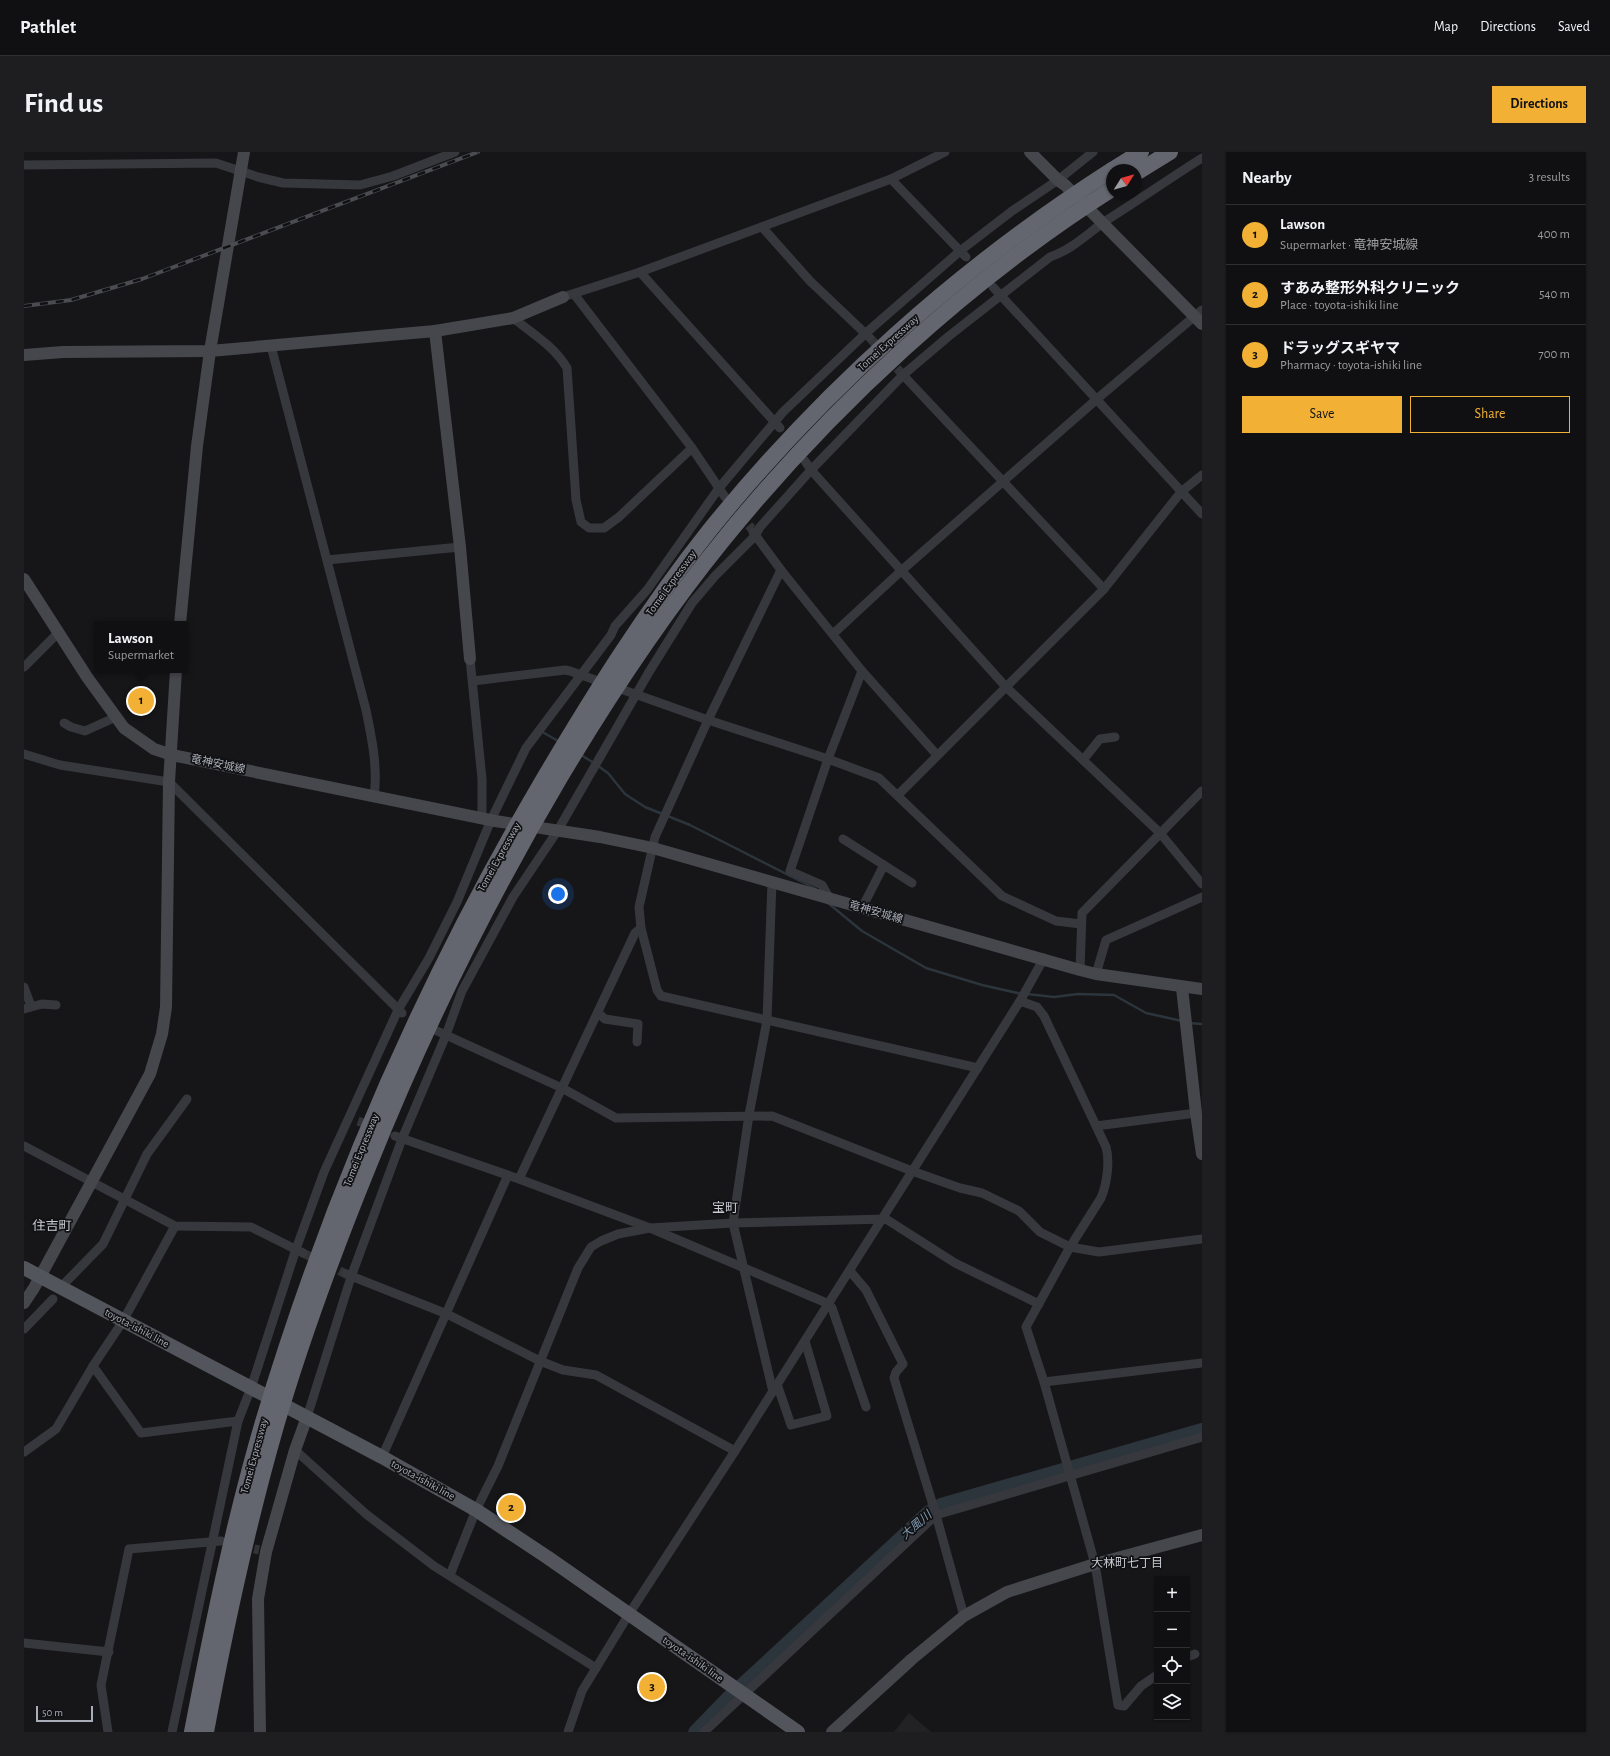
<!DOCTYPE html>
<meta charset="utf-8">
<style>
:root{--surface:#101012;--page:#1e1e20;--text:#f1f3f6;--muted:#9c9d9f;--line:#303032;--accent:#f2b134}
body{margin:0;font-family:"Alegreya Sans","Noto Sans JP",sans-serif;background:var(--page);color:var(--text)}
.controls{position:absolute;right:12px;bottom:12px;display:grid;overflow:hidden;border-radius:0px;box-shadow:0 1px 3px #0004}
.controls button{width:36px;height:36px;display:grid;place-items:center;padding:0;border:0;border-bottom:1px solid var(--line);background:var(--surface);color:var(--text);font:20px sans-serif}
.compass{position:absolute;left:1082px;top:12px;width:36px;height:36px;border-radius:50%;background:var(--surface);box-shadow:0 1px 3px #0004;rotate:53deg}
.scale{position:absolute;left:12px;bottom:10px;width:57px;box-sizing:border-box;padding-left:4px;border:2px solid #a8adb8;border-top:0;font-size:11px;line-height:14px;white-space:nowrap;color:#a8adb8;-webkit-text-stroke:3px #111113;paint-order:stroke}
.you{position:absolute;left:534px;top:742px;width:14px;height:14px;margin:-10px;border:3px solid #fff;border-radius:50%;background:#1a73e8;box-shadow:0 0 0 6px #1a73e833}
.badge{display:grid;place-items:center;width:26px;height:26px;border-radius:50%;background:var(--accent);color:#111;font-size:13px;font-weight:700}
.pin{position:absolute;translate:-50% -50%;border:2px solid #fff;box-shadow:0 1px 4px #0006}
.popup{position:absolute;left:70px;top:469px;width:94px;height:52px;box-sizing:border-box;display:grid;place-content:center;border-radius:0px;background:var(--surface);filter:drop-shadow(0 1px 3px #0005);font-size:13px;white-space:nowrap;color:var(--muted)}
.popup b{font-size:15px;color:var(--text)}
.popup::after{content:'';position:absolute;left:50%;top:100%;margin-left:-8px;border:8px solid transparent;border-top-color:var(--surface)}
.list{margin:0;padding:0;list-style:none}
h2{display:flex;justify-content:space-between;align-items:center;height:52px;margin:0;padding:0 16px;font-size:17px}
h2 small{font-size:13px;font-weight:400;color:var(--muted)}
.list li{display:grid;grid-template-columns:26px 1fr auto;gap:12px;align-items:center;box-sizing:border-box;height:60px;padding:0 16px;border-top:1px solid var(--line)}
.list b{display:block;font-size:15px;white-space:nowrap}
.list p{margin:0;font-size:13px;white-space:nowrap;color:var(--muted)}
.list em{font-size:13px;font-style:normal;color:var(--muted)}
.actions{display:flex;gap:8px;padding:12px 16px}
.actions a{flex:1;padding:9px 0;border:1px solid var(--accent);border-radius:0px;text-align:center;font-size:14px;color:var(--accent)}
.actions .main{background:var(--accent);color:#111}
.icon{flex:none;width:22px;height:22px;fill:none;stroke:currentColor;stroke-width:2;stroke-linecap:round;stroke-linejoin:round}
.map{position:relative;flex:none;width:1178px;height:1580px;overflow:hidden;border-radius:0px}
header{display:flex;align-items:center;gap:24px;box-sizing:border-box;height:56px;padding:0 20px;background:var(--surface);border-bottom:1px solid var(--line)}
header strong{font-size:19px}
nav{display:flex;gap:22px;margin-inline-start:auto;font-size:14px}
.intro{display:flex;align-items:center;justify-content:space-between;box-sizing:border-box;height:96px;padding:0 24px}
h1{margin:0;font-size:28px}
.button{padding:10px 18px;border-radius:0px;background:var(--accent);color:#111;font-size:14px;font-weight:700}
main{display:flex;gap:24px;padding:0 24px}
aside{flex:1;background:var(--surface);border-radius:0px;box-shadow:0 1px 3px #0004}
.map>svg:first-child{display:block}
.built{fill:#222225}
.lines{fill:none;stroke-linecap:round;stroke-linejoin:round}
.stream{stroke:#2c353c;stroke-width:2.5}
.river{stroke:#2c353c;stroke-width:14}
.street-tunnel{stroke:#333438;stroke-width:9;stroke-dasharray:9 4.5;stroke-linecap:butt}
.street{stroke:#37383d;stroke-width:9}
.secondary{stroke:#45474d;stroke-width:12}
.primary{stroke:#53555c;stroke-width:14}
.highway{stroke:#63666e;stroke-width:16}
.rail-casing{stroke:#4a4c52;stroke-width:4}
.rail{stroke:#111113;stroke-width:2.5;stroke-dasharray:8;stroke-linecap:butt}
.labels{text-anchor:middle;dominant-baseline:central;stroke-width:3.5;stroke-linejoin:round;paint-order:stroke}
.street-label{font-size:11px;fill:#a8adb8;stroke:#111113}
.water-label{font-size:12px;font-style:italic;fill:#7f9bb3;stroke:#111113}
.neighbourhood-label{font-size:12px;fill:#c9ccd4;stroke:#111113}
.quarter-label{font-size:13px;fill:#c9ccd4;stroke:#111113}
</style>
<header>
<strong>Pathlet</strong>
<nav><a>Map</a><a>Directions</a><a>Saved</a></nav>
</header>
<div class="intro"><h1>Find us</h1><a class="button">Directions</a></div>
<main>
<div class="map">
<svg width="1178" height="1580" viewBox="0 0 1178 1580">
<rect width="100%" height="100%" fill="#161618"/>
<!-- built -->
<path class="built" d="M 885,1561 L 907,1580 L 870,1580 Z"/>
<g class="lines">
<!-- stream -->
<g class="stream">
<path d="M 520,581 L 536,590"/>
<path d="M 557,603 L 570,611"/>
<path d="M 574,614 L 584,621 L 601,642 L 621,655 L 666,673 L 792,737"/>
<path d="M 804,751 L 838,779 L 902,816 L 958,833 L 998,842"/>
<path d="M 1003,842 L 1030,845 L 1054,842 L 1090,843 L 1122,861 L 1158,869"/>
<path d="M 1165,871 L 1178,872"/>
</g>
<!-- river -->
<path class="river" d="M 671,1580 L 703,1547 L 905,1360 L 917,1353 L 1178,1278"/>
<!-- street-tunnel -->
<g class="street-tunnel">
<path d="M 846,186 L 879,223"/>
<path d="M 716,363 L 728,377"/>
<path d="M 334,969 L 350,975"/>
<path d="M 279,1101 L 322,1122"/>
<path d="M 217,1394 L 235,1398"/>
</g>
<!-- street -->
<g class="street">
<path d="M 0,13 L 192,11 L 234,25 L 259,31 L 336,33 L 369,24 L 431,0"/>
<path d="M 867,27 L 942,105"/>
<path d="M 738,75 L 786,129 L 845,185"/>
<path d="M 616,120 L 756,276"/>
<path d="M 969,135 L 1178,362"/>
<path d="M 550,142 L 668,296 L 701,345"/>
<path d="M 539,145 L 616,120 L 867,27 L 921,0"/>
<path d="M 489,166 C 508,181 531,195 543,216 L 552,348 L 557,370 L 565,376 L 580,376 L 595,365 L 668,296"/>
<path d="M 247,194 L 342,558 C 348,587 354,616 350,645"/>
<path d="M 879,223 L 1080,437"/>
<path d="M 781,309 L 787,318 L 982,535 L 1136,681 L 1178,732"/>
<path d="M 729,380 L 757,418 L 838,519 L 913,603"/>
<path d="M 303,408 L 436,395"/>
<path d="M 757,418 L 684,568 L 631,685 L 615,755 L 617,776 L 633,838 L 637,844 L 954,916"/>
<path d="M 809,482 L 877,419 L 1073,247 L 1178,158"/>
<path d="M 446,507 L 458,627 L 458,665"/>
<path d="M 0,515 L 34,481"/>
<path d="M 449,529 L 541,518 L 546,519 L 684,568 L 804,607 L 855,626 L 978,744 L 1032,769 L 1057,772"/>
<path d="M 40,571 L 47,575 L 61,579 L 92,565"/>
<path d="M 0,602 L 36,613 L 145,630 L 378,861"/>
<path d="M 1059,608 L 1076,587 L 1091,585"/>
<path d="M 874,643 L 1080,437 L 1157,340 L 1178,323"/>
<path d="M 819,687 L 888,731"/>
<path d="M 748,729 L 743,868 L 725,963 L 709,1071 L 749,1240"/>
<path d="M 806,747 L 798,733 L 766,719 L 804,607 L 838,519"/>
<path d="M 841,756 L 841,750 L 860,713"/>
<path d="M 1056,818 L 1058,761 L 1178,639"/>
<path d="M 1072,822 L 1082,788 L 1178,745"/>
<path d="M 0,835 L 7,854"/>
<path d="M 996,849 L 1013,855 L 1020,864 L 1082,995 C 1086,1009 1083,1032 1077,1046 L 1046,1095 L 1002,1175 L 1020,1230 L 1071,1412 L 1094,1553 L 1100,1554 L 1117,1534 L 1133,1523"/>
<path d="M 0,857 L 18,852 L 32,853"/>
<path d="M 574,861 L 581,867 L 614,872 L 613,890"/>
<path d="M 413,879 L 538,936 L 592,966 L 748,964 L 888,1019 L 936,1036 L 958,1041 L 995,1059 L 1016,1080 L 1046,1095 L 1075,1100 L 1178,1087"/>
<path d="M 1072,974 L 1172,961"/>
<path d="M 371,984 L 495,1027 L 626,1076 L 805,1152 L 808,1156 L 842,1255"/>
<path d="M 0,994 L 151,1074 L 227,1075 L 279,1101"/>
<path d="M 495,1027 L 611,781 L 617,776"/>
<path d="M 151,1074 L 99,1169 L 69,1214 L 117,1281 L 214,1269"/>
<path d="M 826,1119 L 842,1138 L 879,1212 L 872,1220 L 870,1226 L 912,1363 L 940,1464"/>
<path d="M 322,1122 L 423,1162 L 516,1209 L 539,1218 L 572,1223 L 711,1299"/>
<path d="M 37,1135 L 79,1092 L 123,1002 L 163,947"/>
<path d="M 0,1177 L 29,1147"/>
<path d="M 1020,1230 L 1178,1211"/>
<path d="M 753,1232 L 767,1273 L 803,1264 L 781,1189"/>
<path d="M 283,1265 L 327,1125 L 378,987 L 422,883 L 438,839 L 489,745 L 534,678 L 625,520 L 668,451 L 691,424 L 731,384 L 736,375 L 787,318 L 879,223 L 925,184 L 1026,105 C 1047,98 1062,83 1080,70 C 1113,49 1145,27 1178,6"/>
<path d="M 271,1298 L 342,1362 L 410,1414 L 572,1516"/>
<path d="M 0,1300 L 32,1277 L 69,1214"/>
<path d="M 358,1305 L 484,1023"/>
<path d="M 426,1423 L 452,1358 L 474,1314 L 554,1116 L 567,1095 L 577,1089 L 594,1082 L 626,1076 L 709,1071 L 862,1067 L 931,1111 L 1015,1152"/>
<path d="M 0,1491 L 85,1500"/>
<path d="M 1163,1505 L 1171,1502"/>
<path d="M 84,1580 L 77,1533 L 105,1397 L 197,1389"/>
<path d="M 148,1580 L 214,1269 L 227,1236 L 272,1097 L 300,1020 L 374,858 L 405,806 L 433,750 L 467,668 L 502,596 L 587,483 L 591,474 L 623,438 L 695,336 L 759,260 L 842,181 L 936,99 L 988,59 L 1034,28 L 1069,0"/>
<path d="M 544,1580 L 558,1539 L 605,1462 L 711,1299 L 996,849 L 1020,806"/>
<path d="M 680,1580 L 912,1363 L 1178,1285"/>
</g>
<!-- secondary -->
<g class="secondary">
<path d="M 1006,0 L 1034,28 L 1041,33 L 1178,172"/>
<path d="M 411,179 L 436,395 L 446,507"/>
<path d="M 0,203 L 39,200 L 186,199 L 411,179 L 489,166 L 539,145"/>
<path d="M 0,427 L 63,525 L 100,576 L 130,597 L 148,603 L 471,669 L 576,685 L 629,696 L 1056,818 L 1072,822 L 1178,837"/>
<path d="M 156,472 L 173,294 L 186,199 L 220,0"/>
<path d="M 1158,836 L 1172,961 L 1178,1002"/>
<path d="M 0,1151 L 10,1136 L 126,922 L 138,882 L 142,855 L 145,630 L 152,518"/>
<path d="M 236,1580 L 234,1447 L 242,1400 L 271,1298 L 283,1265"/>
<path d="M 808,1580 L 888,1507 L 940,1464 L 983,1440 L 1071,1412 L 1178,1383"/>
</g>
<!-- primary -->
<path class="primary" d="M 0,1116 L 358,1305 L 452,1358 L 523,1405 L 774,1580"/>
<!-- highway -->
<g class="highway">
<path d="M 1088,18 L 1117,0"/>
<path d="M 1112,21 L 1146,0"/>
<path d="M 168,1580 C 188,1476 209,1372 239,1270 C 306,1046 401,829 519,628 C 570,542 623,457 685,379 C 798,239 936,115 1088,18"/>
<path d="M 182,1580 C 201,1477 223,1375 252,1274 C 278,1185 310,1099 345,1013 C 399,878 463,749 537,624 C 586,542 639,462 699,388 C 807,255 943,129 1088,37"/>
</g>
<defs>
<path id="rail" d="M 0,154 L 47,148 L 118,127 L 454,0"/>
</defs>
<!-- rail casing -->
<use href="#rail" class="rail-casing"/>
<!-- rail -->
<use href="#rail" class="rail"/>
</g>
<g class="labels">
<!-- street labels -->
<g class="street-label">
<text transform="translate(864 191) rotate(-42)">Tomei Expressway</text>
<text transform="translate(647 431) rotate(-54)">Tomei Expressway</text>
<text transform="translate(194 612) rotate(12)">竜神安城線</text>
<text transform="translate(475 705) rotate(-61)">Tomei Expressway</text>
<text transform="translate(852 760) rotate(16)">竜神安城線</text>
<text transform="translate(337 998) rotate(-68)">Tomei Expressway</text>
<text transform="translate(113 1176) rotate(28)">toyota-ishiki line</text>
<text transform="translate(230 1304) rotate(-75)">Tomei Expressway</text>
<text transform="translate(399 1328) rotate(29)">toyota-ishiki line</text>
<text transform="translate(669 1507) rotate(35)">toyota-ishiki line</text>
</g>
<!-- water labels -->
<g class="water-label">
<text transform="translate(892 1373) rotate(-41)">大風川</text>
</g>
<!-- neighbourhood labels -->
<g class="neighbourhood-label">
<text x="1103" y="1411">大林町七丁目</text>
</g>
<!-- quarter labels -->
<g class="quarter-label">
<text x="701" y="1056">宝町</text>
<text x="28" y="1074">住吉町</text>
</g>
</g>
</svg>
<div class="controls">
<button>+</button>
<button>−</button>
<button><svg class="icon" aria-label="locate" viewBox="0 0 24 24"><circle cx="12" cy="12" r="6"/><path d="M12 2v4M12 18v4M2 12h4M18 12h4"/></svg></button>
<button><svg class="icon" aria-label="layers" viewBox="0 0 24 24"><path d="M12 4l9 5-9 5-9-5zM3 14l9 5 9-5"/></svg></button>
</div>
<svg class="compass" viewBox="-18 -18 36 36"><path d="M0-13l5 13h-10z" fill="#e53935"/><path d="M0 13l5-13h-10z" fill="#9c9d9f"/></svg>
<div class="scale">50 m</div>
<div class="you"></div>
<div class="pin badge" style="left:117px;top:549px">1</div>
<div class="popup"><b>Lawson</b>Supermarket</div>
<div class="pin badge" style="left:487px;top:1356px">2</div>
<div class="pin badge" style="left:628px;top:1535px">3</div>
</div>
<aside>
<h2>Nearby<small>3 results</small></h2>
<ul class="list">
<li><span class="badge">1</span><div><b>Lawson</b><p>Supermarket · 竜神安城線</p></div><em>400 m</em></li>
<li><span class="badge">2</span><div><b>すあみ整形外科クリニック</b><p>Place · toyota-ishiki line</p></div><em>540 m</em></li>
<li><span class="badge">3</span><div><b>ドラッグスギヤマ</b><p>Pharmacy · toyota-ishiki line</p></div><em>700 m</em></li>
</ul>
<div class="actions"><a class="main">Save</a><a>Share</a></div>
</aside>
</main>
